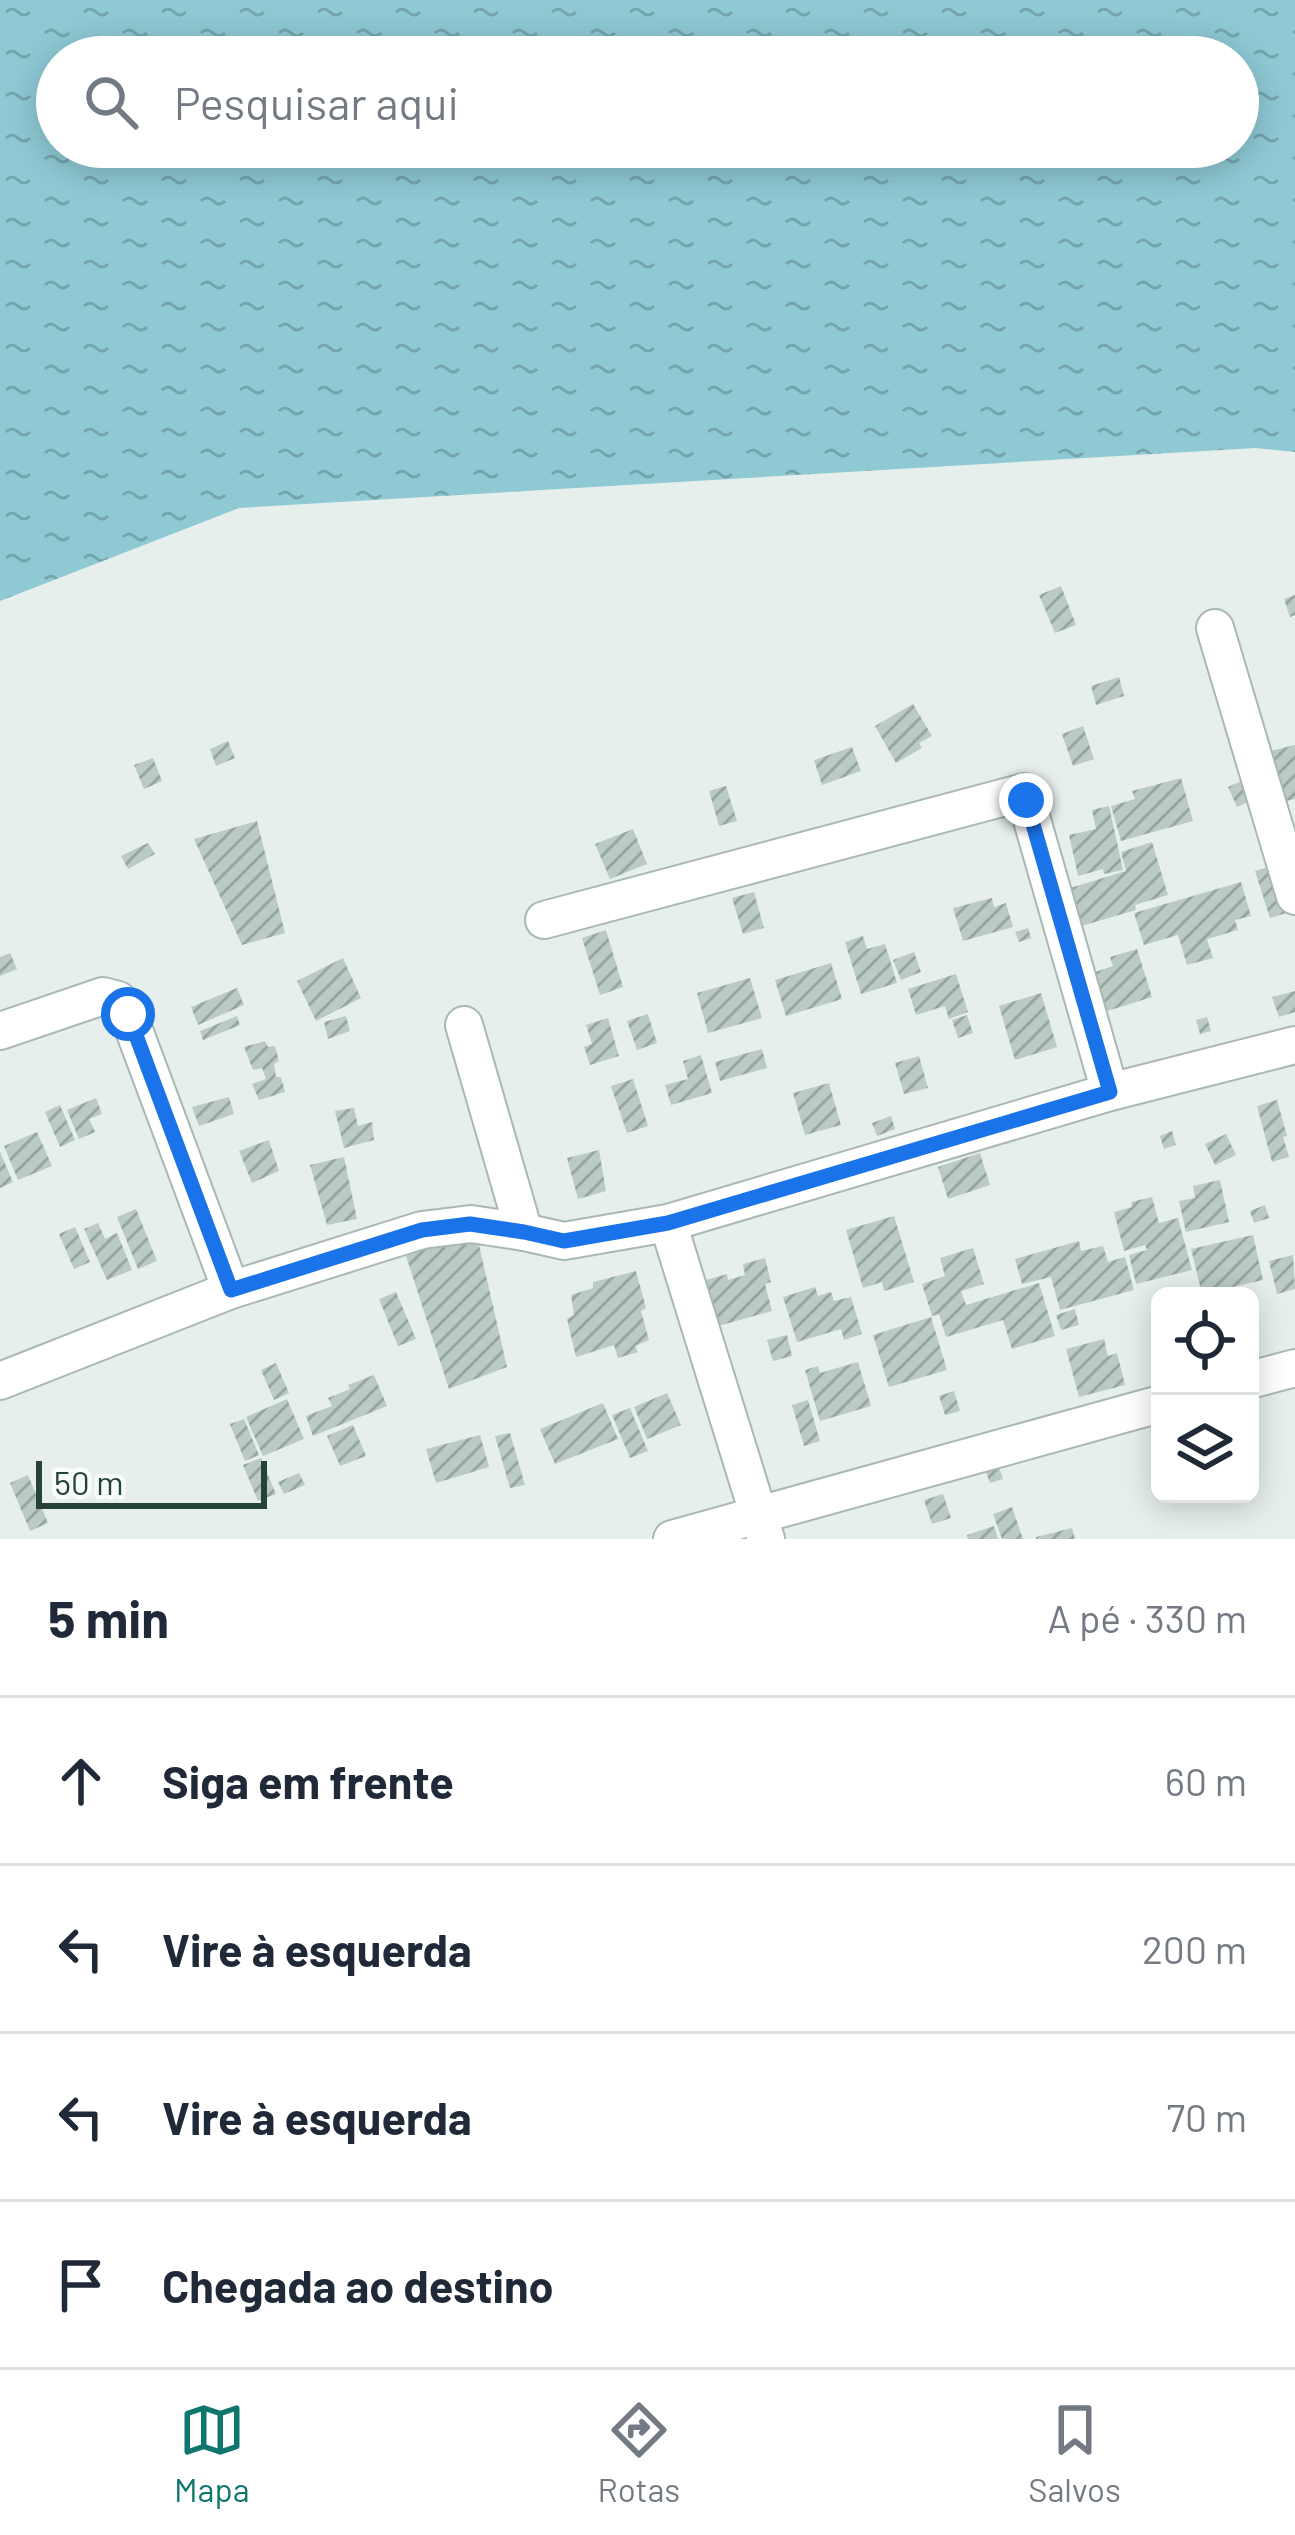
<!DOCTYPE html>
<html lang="pt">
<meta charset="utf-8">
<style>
:root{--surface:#fff;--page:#f2f2f3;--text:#1f2937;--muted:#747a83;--line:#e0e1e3;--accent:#0f766e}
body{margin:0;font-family:Barlow,sans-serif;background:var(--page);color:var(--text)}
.controls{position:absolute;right:36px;bottom:36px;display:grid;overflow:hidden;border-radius:18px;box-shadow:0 6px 30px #0003}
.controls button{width:108px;height:108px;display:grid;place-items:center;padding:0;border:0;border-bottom:3px solid var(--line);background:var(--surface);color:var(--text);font:60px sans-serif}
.scale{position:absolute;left:36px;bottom:30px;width:231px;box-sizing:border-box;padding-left:12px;border:6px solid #24423a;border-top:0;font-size:33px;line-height:42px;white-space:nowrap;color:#24423a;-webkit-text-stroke:9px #f7fbf9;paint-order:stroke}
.stop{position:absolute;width:36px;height:36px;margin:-27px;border:9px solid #1a73e8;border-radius:50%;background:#fff}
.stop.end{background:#1a73e8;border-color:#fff;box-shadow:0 3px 12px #0008}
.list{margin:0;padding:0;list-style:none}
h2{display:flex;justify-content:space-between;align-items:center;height:156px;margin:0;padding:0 48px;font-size:51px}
h2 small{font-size:39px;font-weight:400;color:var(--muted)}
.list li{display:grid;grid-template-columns:78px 1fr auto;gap:36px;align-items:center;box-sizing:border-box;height:168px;padding:0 48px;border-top:3px solid var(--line)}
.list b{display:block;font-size:45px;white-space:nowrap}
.list em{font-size:39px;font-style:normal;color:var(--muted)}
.icon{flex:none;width:66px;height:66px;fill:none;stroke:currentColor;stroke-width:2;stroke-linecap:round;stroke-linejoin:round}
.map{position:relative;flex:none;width:1295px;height:1539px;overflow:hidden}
.search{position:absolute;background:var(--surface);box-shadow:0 6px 30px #0003;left:36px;right:36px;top:36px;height:132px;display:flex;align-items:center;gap:30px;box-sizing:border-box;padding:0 42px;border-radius:66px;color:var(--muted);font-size:45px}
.sheet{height:828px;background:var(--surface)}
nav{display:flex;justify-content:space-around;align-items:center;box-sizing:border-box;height:168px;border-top:3px solid var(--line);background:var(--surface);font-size:33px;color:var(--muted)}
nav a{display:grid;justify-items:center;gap:6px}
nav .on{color:var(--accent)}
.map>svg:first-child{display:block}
.water{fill:url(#water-ripples);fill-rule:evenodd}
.building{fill:url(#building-hatch)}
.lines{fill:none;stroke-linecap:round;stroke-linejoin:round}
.minor-casing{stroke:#a8b8b2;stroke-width:40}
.minor{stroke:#fff;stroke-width:36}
.route{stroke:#1a73e8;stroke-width:15}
</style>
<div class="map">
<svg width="1295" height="1539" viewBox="0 0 1295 1539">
<defs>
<pattern id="water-ripples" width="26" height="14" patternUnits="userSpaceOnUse" patternTransform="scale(3)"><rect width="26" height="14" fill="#8ec9d4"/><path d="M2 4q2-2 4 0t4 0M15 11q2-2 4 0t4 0" fill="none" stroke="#74a5ad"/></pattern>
<pattern id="building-hatch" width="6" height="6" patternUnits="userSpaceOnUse" patternTransform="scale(3)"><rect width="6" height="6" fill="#bbcac4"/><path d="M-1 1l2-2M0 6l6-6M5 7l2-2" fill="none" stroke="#98a6a0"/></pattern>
</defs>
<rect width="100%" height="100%" fill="#e6efeb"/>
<!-- water -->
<path class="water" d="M 0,0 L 1295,0 L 1295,452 L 1255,448 L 239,508 L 0,601 ZM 57,57 L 1238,57 L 1238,147 L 57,147 Z"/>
<!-- building -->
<g class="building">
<path d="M 1061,586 L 1076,625 L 1055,633 L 1039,595 Z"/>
<path d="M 1295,595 L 1295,615 L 1290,617 L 1284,599 Z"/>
<path d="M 1119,677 L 1124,696 L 1096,705 L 1091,686 Z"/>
<path d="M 913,704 L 932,736 L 919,743 L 922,748 L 896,763 L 875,726 Z"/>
<path d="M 1083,726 L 1094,759 L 1073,766 L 1062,734 Z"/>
<path d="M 228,741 L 235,758 L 216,766 L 210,749 Z"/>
<path d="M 1295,745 L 1295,799 L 1278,803 L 1266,752 Z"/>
<path d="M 852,747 L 861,771 L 822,785 L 814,760 Z"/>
<path d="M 153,758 L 162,781 L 144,789 L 134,765 Z"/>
<path d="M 1181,778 L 1193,821 L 1121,841 L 1111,806 L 1135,799 L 1132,791 Z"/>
<path d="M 1246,779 L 1255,799 L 1237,807 L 1228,787 Z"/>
<path d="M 726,786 L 737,821 L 719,826 L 709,791 Z"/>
<path d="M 1109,806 L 1123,870 L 1104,874 L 1103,869 L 1078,876 L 1069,835 L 1096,829 L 1092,810 Z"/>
<path d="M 257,821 L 285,933 L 242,945 L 194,839 Z"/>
<path d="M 633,829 L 647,864 L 610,879 L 595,844 Z"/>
<path d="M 1152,842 L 1168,895 L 1135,905 L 1136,910 L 1071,929 L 1060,891 L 1126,871 L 1121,852 Z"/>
<path d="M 148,843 L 155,854 L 128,869 L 121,856 Z"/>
<path d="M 1272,866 L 1286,913 L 1270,918 L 1255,871 Z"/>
<path d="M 1241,882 L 1251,916 L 1235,920 L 1238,930 L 1207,939 L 1213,958 L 1187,965 L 1178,935 L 1144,945 L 1134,913 Z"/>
<path d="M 754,892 L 764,928 L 743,934 L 732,898 Z"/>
<path d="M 992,898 L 994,907 L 1006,903 L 1013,927 L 963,941 L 953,908 Z"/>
<path d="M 1028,928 L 1031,938 L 1019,942 L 1015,932 Z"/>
<path d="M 606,930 L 623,987 L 600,995 L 582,938 Z"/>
<path d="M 863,936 L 867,949 L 885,944 L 897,983 L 861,994 L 845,942 Z"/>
<path d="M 1137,949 L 1152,997 L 1101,1013 L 1089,974 L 1113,966 L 1110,957 Z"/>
<path d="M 914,952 L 921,972 L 901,980 L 893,960 Z"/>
<path d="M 10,953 L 17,969 L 0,976 L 0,957 Z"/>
<path d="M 343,958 L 361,998 L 316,1021 L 297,981 Z"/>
<path d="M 831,963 L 842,999 L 786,1016 L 775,980 Z"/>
<path d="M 956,974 L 968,1012 L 949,1019 L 945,1006 L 916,1015 L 908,989 Z"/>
<path d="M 750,978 L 762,1018 L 708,1033 L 697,993 Z"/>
<path d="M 237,988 L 244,1005 L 198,1025 L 191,1007 Z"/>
<path d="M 1295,991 L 1295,1012 L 1279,1017 L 1272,997 Z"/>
<path d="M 1041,993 L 1057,1047 L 1015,1060 L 999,1006 Z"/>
<path d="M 648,1014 L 657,1043 L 637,1050 L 627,1021 Z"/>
<path d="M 967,1015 L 973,1033 L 958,1038 L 952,1020 Z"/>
<path d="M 237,1016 L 240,1025 L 203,1040 L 200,1031 Z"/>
<path d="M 346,1016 L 350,1031 L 328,1039 L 324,1022 Z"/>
<path d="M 1207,1017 L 1211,1031 L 1200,1034 L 1196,1020 Z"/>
<path d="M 608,1018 L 619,1056 L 590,1065 L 584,1047 L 592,1044 L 586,1025 Z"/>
<path d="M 265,1041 L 268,1047 L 275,1046 L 279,1061 L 274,1064 L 276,1077 L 281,1077 L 285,1092 L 259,1100 L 252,1084 L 266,1079 L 262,1068 L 253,1070 L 244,1047 Z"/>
<path d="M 762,1049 L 767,1068 L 720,1081 L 715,1062 Z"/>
<path d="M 701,1055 L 712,1093 L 671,1105 L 665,1085 L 688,1079 L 683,1061 Z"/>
<path d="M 919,1056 L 928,1088 L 904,1094 L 895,1063 Z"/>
<path d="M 633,1079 L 648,1126 L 627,1133 L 611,1086 Z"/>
<path d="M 829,1083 L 841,1125 L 805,1135 L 793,1093 Z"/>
<path d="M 229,1097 L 234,1114 L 199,1126 L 192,1107 Z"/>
<path d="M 96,1098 L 102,1114 L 89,1119 L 95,1132 L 79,1139 L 67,1110 Z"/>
<path d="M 1277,1100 L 1287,1136 L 1283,1137 L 1289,1157 L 1272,1162 L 1257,1106 Z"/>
<path d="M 60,1105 L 75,1140 L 60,1147 L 45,1112 Z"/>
<path d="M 354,1108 L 358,1126 L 372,1122 L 374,1140 L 344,1148 L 335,1111 Z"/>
<path d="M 891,1116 L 895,1129 L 877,1136 L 872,1123 Z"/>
<path d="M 1172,1131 L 1176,1145 L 1164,1149 L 1160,1136 Z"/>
<path d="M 37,1132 L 52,1166 L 18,1180 L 4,1146 Z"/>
<path d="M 1226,1134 L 1236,1155 L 1215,1165 L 1205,1144 Z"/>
<path d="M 269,1140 L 279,1171 L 252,1183 L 239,1151 Z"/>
<path d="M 599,1150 L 606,1191 L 578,1199 L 567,1158 Z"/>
<path d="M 0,1152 L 13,1182 L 0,1188 Z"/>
<path d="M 980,1153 L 990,1185 L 948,1199 L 938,1167 Z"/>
<path d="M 344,1157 L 357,1219 L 327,1225 L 310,1165 Z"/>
<path d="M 1220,1180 L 1229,1222 L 1186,1232 L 1179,1201 L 1195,1198 L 1193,1186 Z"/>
<path d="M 1152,1197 L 1159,1223 L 1178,1218 L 1192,1270 L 1136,1284 L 1129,1255 L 1147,1250 L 1145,1245 L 1124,1251 L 1114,1212 L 1132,1207 L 1131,1202 Z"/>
<path d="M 1265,1205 L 1269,1218 L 1254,1223 L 1250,1211 Z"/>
<path d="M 136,1209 L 157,1261 L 138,1269 L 117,1217 Z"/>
<path d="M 894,1216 L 914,1282 L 884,1291 L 882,1282 L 863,1288 L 846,1230 Z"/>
<path d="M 98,1223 L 105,1239 L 117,1233 L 132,1270 L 107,1280 L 84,1229 Z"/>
<path d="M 75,1227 L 90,1262 L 74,1269 L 59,1234 Z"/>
<path d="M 476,1232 L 507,1367 L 449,1389 L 406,1256 Z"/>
<path d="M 1253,1235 L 1263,1280 L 1202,1294 L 1191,1249 Z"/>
<path d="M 1079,1241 L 1081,1251 L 1103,1246 L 1108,1262 L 1125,1257 L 1134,1290 L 1060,1310 L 1051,1277 L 1022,1284 L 1015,1259 Z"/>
<path d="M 973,1248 L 984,1284 L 961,1291 L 966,1305 L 1039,1283 L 1055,1336 L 1012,1349 L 1003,1320 L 946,1337 L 939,1314 L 932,1316 L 922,1284 L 945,1276 L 940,1258 Z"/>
<path d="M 1293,1255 L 1295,1289 L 1277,1294 L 1269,1261 Z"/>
<path d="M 765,1258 L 771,1282 L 765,1284 L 772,1311 L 718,1326 L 706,1280 L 727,1274 L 728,1280 L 745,1275 L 743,1264 Z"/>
<path d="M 636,1271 L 646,1308 L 641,1311 L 649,1340 L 635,1346 L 638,1352 L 618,1358 L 614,1345 L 576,1357 L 567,1319 L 574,1315 L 571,1295 L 593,1288 L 593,1282 Z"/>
<path d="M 815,1287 L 818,1296 L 831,1292 L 834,1301 L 851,1297 L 862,1334 L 844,1340 L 841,1329 L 797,1342 L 783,1297 Z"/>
<path d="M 396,1292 L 416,1339 L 398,1346 L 379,1299 Z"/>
<path d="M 1075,1309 L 1079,1325 L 1061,1330 L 1056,1315 Z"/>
<path d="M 931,1317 L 947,1370 L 889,1387 L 873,1335 Z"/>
<path d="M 787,1335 L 792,1356 L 773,1361 L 767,1340 Z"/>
<path d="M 1104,1339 L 1108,1356 L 1117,1353 L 1125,1385 L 1079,1397 L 1066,1349 Z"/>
<path d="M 858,1362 L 871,1406 L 820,1421 L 805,1370 L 818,1366 L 820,1373 Z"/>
<path d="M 276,1363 L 289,1393 L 274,1400 L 261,1370 Z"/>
<path d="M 374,1375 L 387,1406 L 313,1436 L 306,1416 L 332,1406 L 328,1398 L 350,1389 L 348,1385 Z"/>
<path d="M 954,1391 L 960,1411 L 945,1415 L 939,1396 Z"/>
<path d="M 667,1393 L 681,1425 L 647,1439 L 634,1407 Z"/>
<path d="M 287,1399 L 304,1439 L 263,1456 L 246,1417 Z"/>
<path d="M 808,1400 L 820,1441 L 804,1446 L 792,1405 Z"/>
<path d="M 603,1403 L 618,1439 L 555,1464 L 540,1429 Z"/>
<path d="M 630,1408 L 648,1451 L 630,1458 L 612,1415 Z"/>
<path d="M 244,1419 L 259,1455 L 245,1461 L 230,1424 Z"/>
<path d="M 353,1425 L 366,1456 L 340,1466 L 327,1436 Z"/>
<path d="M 510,1433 L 525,1485 L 510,1488 L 495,1436 Z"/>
<path d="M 480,1435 L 489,1467 L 436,1483 L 426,1449 Z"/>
<path d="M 261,1458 L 276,1494 L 258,1501 L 243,1465 Z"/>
<path d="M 999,1467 L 1003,1479 L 990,1483 L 986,1472 Z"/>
<path d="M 299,1473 L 305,1485 L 284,1494 L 278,1482 Z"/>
<path d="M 28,1475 L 48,1523 L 30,1531 L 10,1483 Z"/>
<path d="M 943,1494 L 951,1518 L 932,1524 L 924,1500 Z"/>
<path d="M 1012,1507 L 1023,1539 L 1002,1539 L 993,1514 Z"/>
<path d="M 994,1526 L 998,1539 L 968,1539 L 967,1535 Z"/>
<path d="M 1072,1528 L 1075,1539 L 1036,1539 L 1036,1537 Z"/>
</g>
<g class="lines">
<defs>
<g id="minor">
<path d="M 1215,628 L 1295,896"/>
<path d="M 544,920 L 1024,792 L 1110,1092"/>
<path d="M 464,1025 L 524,1232"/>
<path d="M 0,1031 L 103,996 L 118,1000 L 128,1014 L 231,1290"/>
<path d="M 668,1223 L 766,1539"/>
<path d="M 1250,1380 L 1295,1368"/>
<path d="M 0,1381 L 231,1290 L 422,1230 L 471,1224 L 524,1232 L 564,1241 L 668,1223 L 1110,1092 L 1295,1045"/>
<path d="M 672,1539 L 1160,1404"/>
</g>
</defs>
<!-- minor casing -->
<use href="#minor" class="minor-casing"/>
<!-- minor -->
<use href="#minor" class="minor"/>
</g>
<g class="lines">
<!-- route -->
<path class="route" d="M 128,1014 L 231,1290 L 422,1230 L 470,1224 L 524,1232 L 564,1241 L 668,1223 L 1110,1092 L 1026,800"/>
</g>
</svg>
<div class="controls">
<button><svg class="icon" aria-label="locate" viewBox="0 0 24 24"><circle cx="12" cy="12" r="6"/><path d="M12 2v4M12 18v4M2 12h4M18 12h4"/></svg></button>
<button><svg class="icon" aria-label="layers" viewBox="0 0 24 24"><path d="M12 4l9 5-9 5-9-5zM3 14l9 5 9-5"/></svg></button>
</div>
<div class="scale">50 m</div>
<div class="stop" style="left:128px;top:1014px"></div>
<div class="stop end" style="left:1026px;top:800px"></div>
<div class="search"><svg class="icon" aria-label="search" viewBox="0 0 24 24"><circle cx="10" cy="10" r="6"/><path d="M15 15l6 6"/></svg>Pesquisar aqui</div>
</div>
<section class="sheet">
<h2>5 min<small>A pé · 330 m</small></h2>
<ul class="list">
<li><svg class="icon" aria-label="ahead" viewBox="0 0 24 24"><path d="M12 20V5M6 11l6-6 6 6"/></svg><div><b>Siga em frente</b></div><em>60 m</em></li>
<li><svg class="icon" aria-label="left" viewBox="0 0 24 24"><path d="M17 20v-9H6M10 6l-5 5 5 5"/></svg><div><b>Vire à esquerda</b></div><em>200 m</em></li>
<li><svg class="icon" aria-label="left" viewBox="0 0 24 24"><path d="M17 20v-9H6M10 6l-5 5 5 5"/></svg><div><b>Vire à esquerda</b></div><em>70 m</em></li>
<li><svg class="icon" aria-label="arrive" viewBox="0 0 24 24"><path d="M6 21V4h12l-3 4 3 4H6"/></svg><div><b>Chegada ao destino</b></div></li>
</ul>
</section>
<nav>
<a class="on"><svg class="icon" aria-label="map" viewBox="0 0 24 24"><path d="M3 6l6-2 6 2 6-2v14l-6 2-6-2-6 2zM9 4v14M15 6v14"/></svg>Mapa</a>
<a><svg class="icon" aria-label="directions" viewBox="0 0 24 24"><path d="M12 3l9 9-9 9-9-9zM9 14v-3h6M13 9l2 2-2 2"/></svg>Rotas</a>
<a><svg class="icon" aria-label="saved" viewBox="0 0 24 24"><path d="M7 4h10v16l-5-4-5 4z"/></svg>Salvos</a>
</nav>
